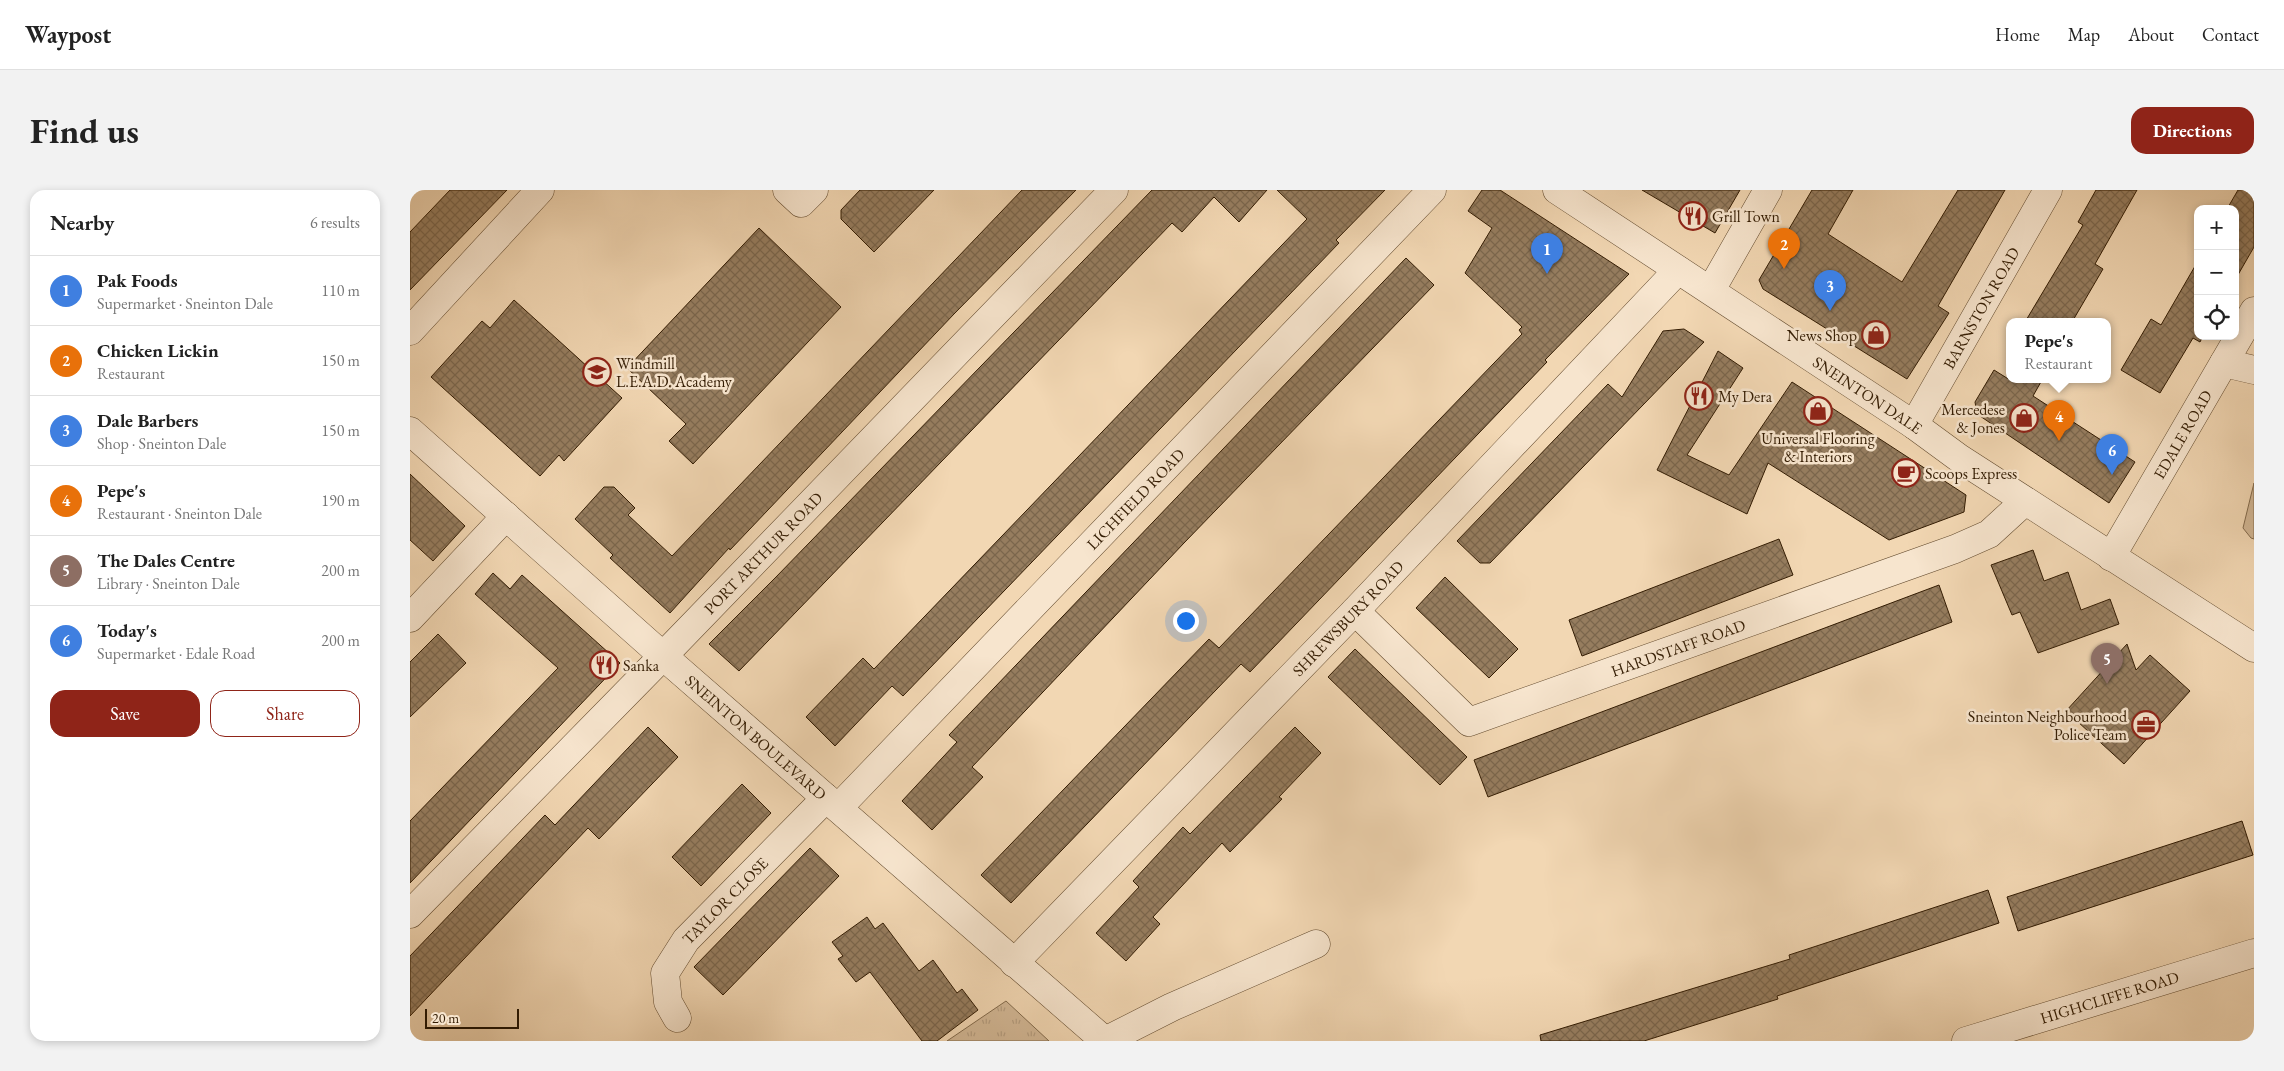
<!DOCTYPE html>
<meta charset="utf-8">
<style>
:root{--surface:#fff;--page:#f2f2f2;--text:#222;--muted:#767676;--line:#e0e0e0;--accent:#8f2418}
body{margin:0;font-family:"EB Garamond",serif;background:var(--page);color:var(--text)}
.controls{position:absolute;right:15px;top:15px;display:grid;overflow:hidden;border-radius:10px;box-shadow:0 2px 8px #0003}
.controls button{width:45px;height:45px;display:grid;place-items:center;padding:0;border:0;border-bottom:1px solid var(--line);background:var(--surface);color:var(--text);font:25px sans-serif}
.scale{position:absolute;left:15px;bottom:12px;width:94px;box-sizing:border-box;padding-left:5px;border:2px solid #331c03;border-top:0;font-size:14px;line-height:18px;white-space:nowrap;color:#331c03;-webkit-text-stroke:4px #f7e5ce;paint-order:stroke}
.you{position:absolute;left:775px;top:430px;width:18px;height:18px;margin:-12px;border:4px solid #fff;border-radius:50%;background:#1a73e8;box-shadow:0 0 0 8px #1a73e833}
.badge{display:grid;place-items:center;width:32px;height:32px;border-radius:50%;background:var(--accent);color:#fff;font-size:16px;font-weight:700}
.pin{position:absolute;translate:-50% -41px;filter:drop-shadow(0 1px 2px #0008)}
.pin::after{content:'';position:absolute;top:26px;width:18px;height:15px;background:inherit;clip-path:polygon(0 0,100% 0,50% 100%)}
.popup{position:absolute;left:1596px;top:128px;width:105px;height:65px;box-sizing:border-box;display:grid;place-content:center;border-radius:10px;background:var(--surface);filter:drop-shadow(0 1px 4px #0005);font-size:16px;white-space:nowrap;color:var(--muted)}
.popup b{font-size:19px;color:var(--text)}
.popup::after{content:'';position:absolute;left:50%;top:100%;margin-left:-10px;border:10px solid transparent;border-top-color:var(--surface)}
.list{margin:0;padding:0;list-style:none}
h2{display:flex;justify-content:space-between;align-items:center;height:65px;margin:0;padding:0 20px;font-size:21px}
h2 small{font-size:16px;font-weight:400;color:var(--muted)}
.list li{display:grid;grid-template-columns:32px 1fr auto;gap:15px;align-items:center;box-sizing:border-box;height:70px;padding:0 20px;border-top:1px solid var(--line)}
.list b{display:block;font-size:19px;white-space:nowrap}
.list p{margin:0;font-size:16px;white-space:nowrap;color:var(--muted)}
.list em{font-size:16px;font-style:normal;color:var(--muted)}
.actions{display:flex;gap:10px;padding:15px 20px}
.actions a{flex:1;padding:11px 0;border:1px solid var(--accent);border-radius:15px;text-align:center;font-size:18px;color:var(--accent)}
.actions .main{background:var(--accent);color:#fff}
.icon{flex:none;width:28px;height:28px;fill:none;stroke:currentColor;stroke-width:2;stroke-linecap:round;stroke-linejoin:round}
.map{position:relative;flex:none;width:1844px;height:851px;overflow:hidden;border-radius:15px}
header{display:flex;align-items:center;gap:30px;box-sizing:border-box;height:70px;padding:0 25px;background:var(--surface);border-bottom:1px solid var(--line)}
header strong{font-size:24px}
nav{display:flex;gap:28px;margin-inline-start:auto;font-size:18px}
.intro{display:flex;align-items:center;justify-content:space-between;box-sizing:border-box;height:120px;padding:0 30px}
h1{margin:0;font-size:35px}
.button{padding:12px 22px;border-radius:15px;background:var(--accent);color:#fff;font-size:18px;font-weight:700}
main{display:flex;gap:30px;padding:0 30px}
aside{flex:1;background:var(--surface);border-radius:15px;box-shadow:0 2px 8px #0003}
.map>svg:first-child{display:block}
.park{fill:url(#park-tufts);stroke:#826a4c}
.pitch{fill:#d2b795;stroke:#826a4c}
.building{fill:url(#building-cross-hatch);stroke:#331c03}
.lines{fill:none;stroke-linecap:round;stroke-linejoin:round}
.minor-casing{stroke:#634b2f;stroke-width:29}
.minor{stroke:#f7e5ce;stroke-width:28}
.labels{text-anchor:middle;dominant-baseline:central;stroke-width:5;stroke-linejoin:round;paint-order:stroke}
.poi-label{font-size:16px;fill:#331c03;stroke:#f7e5ce;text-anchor:start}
.street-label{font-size:16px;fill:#331c03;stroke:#f7e5ce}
</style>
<header>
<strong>Waypost</strong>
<nav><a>Home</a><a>Map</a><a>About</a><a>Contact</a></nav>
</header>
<div class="intro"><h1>Find us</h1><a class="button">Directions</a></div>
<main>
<aside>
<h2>Nearby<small>6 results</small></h2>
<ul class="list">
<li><span class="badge" style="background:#3f7fe0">1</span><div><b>Pak Foods</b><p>Supermarket · Sneinton Dale</p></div><em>110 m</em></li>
<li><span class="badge" style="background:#e8710a">2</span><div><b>Chicken Lickin</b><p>Restaurant</p></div><em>150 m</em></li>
<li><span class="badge" style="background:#3f7fe0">3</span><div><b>Dale Barbers</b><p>Shop · Sneinton Dale</p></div><em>150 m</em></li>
<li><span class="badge" style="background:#e8710a">4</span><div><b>Pepe's</b><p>Restaurant · Sneinton Dale</p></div><em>190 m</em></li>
<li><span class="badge" style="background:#8d6e63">5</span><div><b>The Dales Centre</b><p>Library · Sneinton Dale</p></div><em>200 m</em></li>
<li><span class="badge" style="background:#3f7fe0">6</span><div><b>Today's</b><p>Supermarket · Edale Road</p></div><em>200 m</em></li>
</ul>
<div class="actions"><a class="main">Save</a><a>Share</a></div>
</aside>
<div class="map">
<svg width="1844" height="851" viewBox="0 0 1844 851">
<defs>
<pattern id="park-tufts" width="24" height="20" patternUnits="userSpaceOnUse" patternTransform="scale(1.25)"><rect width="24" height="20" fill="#d2b795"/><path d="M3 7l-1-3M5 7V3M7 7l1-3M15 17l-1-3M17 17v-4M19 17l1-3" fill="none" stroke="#b59d7f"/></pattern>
<pattern id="building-cross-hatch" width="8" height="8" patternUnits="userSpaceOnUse" patternTransform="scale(1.25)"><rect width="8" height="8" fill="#967d5f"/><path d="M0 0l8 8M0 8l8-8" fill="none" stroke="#7b664c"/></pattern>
</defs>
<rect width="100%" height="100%" fill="#f2d7b3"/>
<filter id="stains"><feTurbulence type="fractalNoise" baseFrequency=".004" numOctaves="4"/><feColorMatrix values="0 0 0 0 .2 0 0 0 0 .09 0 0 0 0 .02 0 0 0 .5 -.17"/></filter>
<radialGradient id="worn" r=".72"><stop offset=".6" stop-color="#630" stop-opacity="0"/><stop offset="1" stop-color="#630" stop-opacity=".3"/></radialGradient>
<!-- park -->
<path class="park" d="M 596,811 L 639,851 L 537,851 Z"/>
<!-- pitch -->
<path class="pitch" d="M 1844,293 L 1844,349 L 1841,348 L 1833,338 Z"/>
<!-- building -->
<g class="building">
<path d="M 40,0 L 97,0 L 0,100 L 0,42 Z"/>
<path d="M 450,0 L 524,0 L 464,62 L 431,29 L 431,20 Z"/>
<path d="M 612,0 L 666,0 L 544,124 L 320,360 L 319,358 L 260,423 L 200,368 L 203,365 L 165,329 L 194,297 L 204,297 L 225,318 L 218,325 L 262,366 Z"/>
<path d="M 742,0 L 857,0 L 829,32 L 804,7 L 772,42 L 762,33 L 329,481 L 299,454 L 366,387 Z"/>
<path d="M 867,0 L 975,0 L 926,50 L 929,53 L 878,106 L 493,506 L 482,496 L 425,556 L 396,527 L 453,468 L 464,479 L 897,29 Z"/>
<path d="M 1072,0 L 1090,0 L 1219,84 L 1135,170 L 1137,172 L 840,482 L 831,474 L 601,713 L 571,685 L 799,449 L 809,458 L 1112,144 L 1109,140 L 1112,137 L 1055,83 L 1082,38 L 1058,21 Z"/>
<path d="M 1232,0 L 1330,0 L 1305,43 Z"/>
<path d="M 1402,0 L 1443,0 L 1418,44 L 1492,92 L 1548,0 L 1595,0 L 1528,116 L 1539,123 L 1497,189 L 1353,99 L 1349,90 Z"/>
<path d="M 1686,0 L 1727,0 L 1685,74 L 1693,79 L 1662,132 L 1615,132 L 1673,35 L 1668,32 Z"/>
<path d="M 1828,0 L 1844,0 L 1844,57 L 1825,90 L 1825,19 L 1817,19 Z"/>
<path d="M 349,38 L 431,117 L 283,274 L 259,251 L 276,234 L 217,178 Z"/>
<path d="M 996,68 L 1024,95 L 774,353 L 562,577 L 573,587 L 522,640 L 492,611 L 547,552 L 539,545 Z"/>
<path d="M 1788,71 L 1788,146 L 1793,146 L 1790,152 L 1783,148 L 1750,203 L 1711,180 L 1741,129 L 1751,135 Z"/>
<path d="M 104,110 L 212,208 L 154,271 L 149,265 L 130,286 L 21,187 L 72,131 L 80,138 Z"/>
<path d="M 1274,139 L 1294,152 L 1080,373 L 1070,373 L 1047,351 L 1198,194 L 1212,207 L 1253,141 Z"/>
<path d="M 1308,161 L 1333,178 L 1277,265 L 1319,285 L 1382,192 L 1556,305 L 1554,322 L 1479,350 L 1358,273 L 1337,324 L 1247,280 Z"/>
<path d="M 1584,180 L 1600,190 L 1632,190 L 1623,206 L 1725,272 L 1699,313 L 1567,224 L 1565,212 Z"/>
<path d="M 0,284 L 55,336 L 23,371 L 0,350 Z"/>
<path d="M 1369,349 L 1383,385 L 1172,466 L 1159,430 Z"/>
<path d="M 1623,360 L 1634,391 L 1658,382 L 1671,420 L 1700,409 L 1709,434 L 1628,463 L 1610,422 L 1602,425 L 1581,375 Z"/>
<path d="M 83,383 L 100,399 L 112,385 L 210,473 L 0,693 L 0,631 L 148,478 L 65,404 Z"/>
<path d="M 1035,387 L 1108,459 L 1079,488 L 1006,418 Z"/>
<path d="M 1529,395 L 1542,432 L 1078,607 L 1064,570 Z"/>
<path d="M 28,444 L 56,473 L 0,527 L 0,472 Z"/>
<path d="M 1717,454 L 1726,480 L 1740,465 L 1780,501 L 1714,574 L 1656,521 Z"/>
<path d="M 945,459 L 1057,567 L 1030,595 L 918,487 Z"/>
<path d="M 238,537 L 268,567 L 189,649 L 178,638 L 0,826 L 0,766 L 135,625 L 145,635 Z"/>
<path d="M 885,537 L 911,563 L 869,607 L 872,609 L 820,662 L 812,653 L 743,727 L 750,734 L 716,771 L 686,743 L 729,697 L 723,691 L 773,637 L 780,644 Z"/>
<path d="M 332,594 L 361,623 L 291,696 L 262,667 Z"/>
<path d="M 1832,631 L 1843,665 L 1608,741 L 1597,707 Z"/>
<path d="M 400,658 L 429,686 L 313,805 L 284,777 Z"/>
<path d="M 1578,700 L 1589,733 L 1367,806 L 1368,809 L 1234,851 L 1131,851 L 1130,845 L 1380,769 L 1379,765 Z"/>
<path d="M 457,727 L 465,739 L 473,733 L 509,781 L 523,770 L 547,803 L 552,799 L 568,820 L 527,851 L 512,851 L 460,782 L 446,792 L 428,769 L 433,766 L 422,752 Z"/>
</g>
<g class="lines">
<defs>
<g id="minor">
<path d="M 377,0 L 391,13 L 404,0"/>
<path id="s1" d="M 1147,0 L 1504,235 L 1549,268 L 1844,458"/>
<path d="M 1301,100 L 1358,0"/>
<path d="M 0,141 L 130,0"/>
<path d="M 1814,173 L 1844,180"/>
<path id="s2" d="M 1504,235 L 1638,0"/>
<path id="s3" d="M 0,241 L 253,466 L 695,851"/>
<path id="s4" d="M 1701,367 L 1844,121"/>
<path id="s5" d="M 945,421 L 1059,532 L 1545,359 L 1579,344 L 1615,311"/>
<path d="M 0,428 L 96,326"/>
<path id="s6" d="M 428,618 L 1022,0"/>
<path id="s7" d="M 0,724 L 253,466 L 704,0"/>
<path id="s8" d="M 604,773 L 945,421 L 1268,80"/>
<path id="s9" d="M 267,828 L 258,812 L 255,783 L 276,750 L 416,608"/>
<path d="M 695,851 L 762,817 L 906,754"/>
<path id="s10" d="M 1556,851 L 1844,763"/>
</g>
</defs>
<!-- minor casing -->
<use href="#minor" class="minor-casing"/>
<!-- minor -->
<use href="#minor" class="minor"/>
</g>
<!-- icons -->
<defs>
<symbol id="restaurant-ring" viewBox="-11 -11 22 22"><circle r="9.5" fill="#f7e5ce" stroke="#8f2418" stroke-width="1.5"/><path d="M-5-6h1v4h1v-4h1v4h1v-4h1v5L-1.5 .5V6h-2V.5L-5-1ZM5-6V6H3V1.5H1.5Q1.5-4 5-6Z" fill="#8f2418"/></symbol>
<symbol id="shop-ring" viewBox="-11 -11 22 22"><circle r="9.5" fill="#f7e5ce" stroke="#8f2418" stroke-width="1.5"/><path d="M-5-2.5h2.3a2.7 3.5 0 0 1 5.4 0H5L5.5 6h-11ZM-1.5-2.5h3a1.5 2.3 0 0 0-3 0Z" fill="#8f2418"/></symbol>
<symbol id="school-ring" viewBox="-11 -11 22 22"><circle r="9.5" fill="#f7e5ce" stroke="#8f2418" stroke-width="1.5"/><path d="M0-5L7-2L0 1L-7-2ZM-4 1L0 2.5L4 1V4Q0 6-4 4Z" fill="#8f2418"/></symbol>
<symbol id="cafe-ring" viewBox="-11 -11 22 22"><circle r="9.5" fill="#f7e5ce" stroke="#8f2418" stroke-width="1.5"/><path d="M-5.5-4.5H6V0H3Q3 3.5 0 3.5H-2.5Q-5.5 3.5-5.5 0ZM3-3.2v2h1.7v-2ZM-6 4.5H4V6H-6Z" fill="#8f2418"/></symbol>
<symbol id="office-ring" viewBox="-11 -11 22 22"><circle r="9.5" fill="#f7e5ce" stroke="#8f2418" stroke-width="1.5"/><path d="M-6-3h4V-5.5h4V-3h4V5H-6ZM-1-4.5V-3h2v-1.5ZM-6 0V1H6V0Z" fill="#8f2418"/></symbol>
</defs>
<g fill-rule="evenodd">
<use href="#restaurant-ring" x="1267" y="10" width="32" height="32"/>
<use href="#shop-ring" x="1450" y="129" width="32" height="32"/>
<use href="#school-ring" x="171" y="166" width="32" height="32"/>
<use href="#restaurant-ring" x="1273" y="190" width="32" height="32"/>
<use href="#shop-ring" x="1392" y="205" width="32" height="32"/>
<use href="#shop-ring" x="1598" y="212" width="32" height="32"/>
<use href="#cafe-ring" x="1480" y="267" width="32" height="32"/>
<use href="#restaurant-ring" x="178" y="459" width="32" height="32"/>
<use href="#office-ring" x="1720" y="519" width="32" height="32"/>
</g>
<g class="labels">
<!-- poi labels -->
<g class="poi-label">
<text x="1302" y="26">Grill Town</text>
<text x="1447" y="145" text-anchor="end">News Shop</text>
<text x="206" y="173">Windmill<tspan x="206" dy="18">L.E.A.D. Academy</tspan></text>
<text x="1308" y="206">My Dera</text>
<text x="1595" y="219" text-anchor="end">Mercedese<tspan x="1595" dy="18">&amp; Jones</tspan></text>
<text x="1408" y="248" text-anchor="middle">Universal Flooring<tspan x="1408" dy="18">&amp; Interiors</tspan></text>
<text x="1515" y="283">Scoops Express</text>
<text x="213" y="475">Sanka</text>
<text x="1717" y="526" text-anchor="end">Sneinton Neighbourhood<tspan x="1717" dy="18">Police Team</tspan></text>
</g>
<!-- street labels -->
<g class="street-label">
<text stroke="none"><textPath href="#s2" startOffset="135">BARNSTON ROAD</textPath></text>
<text stroke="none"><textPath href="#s1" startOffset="372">SNEINTON DALE</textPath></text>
<text stroke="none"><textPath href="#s4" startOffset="142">EDALE ROAD</textPath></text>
<text stroke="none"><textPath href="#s6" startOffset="429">LICHFIELD ROAD</textPath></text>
<text stroke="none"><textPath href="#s7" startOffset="505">PORT ARTHUR ROAD</textPath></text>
<text stroke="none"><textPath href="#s8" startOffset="480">SHREWSBURY ROAD</textPath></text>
<text stroke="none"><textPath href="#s5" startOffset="381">HARDSTAFF ROAD</textPath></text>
<text stroke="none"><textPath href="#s3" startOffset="462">SNEINTON BOULEVARD</textPath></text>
<text stroke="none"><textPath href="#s9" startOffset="142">TAYLOR CLOSE</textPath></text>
<text stroke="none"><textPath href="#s10" startOffset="150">HIGHCLIFFE ROAD</textPath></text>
</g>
</g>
<rect width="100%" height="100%" filter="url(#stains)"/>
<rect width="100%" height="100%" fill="url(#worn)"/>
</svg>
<div class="controls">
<button>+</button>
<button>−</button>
<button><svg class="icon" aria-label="locate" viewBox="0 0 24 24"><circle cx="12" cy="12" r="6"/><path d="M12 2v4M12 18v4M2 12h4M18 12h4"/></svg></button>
</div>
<div class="scale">20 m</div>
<div class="you"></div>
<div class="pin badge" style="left:1137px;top:84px;background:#3f7fe0">1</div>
<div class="pin badge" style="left:1374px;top:79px;background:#e8710a">2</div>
<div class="pin badge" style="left:1420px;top:121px;background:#3f7fe0">3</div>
<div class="pin badge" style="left:1649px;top:251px;background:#e8710a">4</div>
<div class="popup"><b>Pepe's</b>Restaurant</div>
<div class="pin badge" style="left:1697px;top:494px;background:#8d6e63">5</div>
<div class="pin badge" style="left:1702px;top:285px;background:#3f7fe0">6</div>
</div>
</main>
